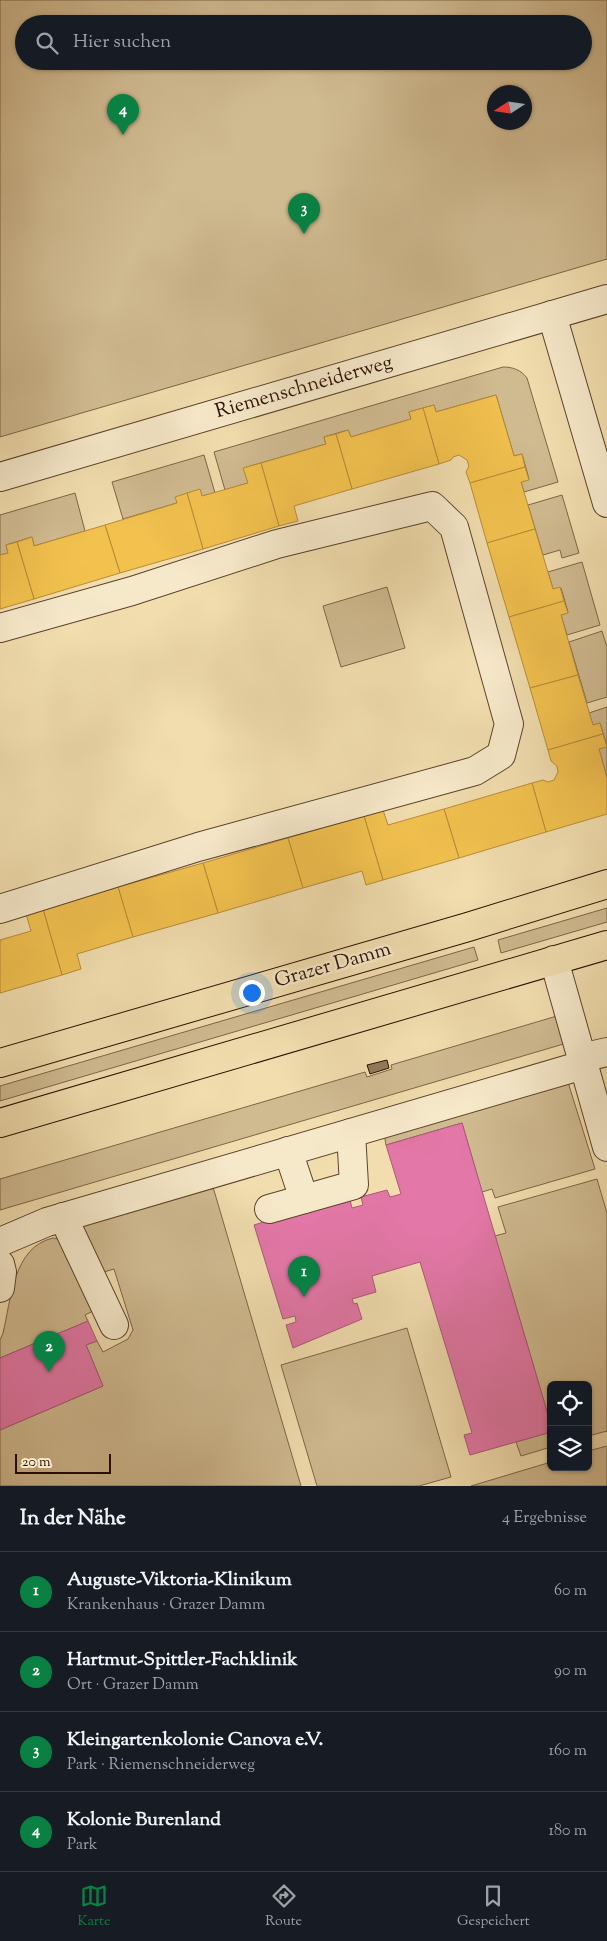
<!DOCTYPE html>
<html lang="de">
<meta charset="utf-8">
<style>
:root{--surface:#171b24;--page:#20242c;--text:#f1f3f6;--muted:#9ea1a6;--line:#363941;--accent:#0b8043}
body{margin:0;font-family:"Sorts Mill Goudy",serif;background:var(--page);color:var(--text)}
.controls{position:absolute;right:15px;bottom:15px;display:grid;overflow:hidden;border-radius:8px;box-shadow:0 1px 4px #0004}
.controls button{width:45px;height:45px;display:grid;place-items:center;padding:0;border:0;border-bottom:1px solid var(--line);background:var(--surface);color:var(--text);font:25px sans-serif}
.compass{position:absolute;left:487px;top:85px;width:45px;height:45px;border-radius:50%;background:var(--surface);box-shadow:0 1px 4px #0004;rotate:258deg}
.scale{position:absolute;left:15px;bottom:12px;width:96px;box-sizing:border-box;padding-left:5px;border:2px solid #2c0f00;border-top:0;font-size:14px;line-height:18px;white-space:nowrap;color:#2c0f00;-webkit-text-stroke:4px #f6e9ca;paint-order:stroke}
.you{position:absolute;left:251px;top:992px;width:18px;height:18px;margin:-12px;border:4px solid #fff;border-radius:50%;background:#1a73e8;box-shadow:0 0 0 8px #1a73e833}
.badge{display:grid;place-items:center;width:32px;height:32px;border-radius:50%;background:var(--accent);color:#fff;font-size:16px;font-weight:700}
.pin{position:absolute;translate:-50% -41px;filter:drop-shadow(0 1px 2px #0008)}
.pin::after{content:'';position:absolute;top:26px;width:18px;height:15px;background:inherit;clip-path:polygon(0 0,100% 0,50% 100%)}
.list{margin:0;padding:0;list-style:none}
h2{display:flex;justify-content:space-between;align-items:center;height:65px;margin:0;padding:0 20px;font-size:21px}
h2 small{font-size:16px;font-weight:400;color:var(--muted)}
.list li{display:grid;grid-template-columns:32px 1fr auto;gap:15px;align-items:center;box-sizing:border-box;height:80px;padding:0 20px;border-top:1px solid var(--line)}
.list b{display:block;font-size:19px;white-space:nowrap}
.list p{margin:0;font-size:16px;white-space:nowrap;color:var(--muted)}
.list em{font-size:16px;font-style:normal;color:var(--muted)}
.icon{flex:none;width:28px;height:28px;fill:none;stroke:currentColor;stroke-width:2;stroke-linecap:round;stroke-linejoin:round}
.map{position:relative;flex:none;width:607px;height:1486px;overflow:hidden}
.search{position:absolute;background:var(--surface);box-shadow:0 1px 4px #0004;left:15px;right:15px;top:15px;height:55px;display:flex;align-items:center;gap:12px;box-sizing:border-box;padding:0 18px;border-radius:28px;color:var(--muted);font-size:19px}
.sheet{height:385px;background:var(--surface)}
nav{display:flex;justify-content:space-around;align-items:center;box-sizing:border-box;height:70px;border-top:1px solid var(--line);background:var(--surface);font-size:14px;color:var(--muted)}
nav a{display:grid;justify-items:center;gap:2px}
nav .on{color:var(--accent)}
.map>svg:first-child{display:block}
.green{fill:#d0ba90;stroke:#7e6448;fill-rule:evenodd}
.homes{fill:#f2c14e;stroke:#b78c37}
.health{fill:#e377a8;stroke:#ac5876}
.building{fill:#927a5a;stroke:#2c0f00}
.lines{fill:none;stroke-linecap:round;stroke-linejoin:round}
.minor-casing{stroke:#5d422c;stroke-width:30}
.major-casing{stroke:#2c0f00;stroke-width:30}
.minor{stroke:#f6e9ca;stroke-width:28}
.major{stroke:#f1ddae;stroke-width:28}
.labels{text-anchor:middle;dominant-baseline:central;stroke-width:5;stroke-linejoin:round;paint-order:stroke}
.street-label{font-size:20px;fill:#2c0f00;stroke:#f6e9ca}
</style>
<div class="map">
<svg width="607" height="1486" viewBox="0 0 607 1486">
<rect width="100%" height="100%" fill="#f1ddae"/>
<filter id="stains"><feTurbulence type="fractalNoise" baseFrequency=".004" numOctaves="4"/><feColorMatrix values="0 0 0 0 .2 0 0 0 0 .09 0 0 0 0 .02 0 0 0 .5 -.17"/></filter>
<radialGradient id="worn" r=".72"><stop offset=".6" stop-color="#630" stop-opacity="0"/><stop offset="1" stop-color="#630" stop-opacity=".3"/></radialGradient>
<!-- green -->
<g class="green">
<path d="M 0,0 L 607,0 L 607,259 L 0,437 ZM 24,24 L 583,24 L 583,61 L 24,61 ZM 494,92 L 524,92 L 524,122 L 494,122 Z"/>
<path d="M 503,367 C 513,367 521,370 527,378 L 558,482 L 524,492 L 521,482 L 529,479 L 522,454 L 514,456 L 496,395 L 436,412 L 434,405 L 409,412 L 411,419 L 351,437 L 348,430 L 324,437 L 326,444 L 244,468 L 248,483 L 225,490 L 214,452 Z"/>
<path d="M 204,455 L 215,493 L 202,496 L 200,490 L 176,497 L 177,503 L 123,519 L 112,482 Z"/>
<path d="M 75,493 L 85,531 L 34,546 L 32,537 L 6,545 L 8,553 L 0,555 L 0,515 Z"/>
<path d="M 562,495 L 579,553 L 562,558 L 560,550 L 543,555 L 528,505 Z"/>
<path d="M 582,562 L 600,625 L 567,635 L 561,615 L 568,612 L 561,588 L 553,589 L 548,572 Z"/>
<path d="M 387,587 L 405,648 L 341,667 L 323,606 Z"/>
<path d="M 602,631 L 607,647 L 607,697 L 587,703 L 569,642 Z"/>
<path d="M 607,707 L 607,778 L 599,749 L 607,746 L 600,723 L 593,725 L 589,713 Z"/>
<path d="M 607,908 L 607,922 L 501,953 L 498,940 Z"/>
<path d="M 474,947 L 478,960 L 0,1101 L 0,1086 Z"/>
<path d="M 557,1016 L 567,1043 L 0,1210 L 0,1179 L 365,1072 L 367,1077 L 392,1069 L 391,1065 Z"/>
<path d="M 567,1079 L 595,1169 L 495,1198 L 492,1189 L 482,1192 L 462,1123 L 386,1145 L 384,1133 Z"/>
<path d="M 597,1179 L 607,1213 L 607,1431 L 588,1436 L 588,1385 L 551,1385 L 551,1425 L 495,1236 L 506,1233 L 498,1207 Z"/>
<path d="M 213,1187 L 301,1486 L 0,1486 L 0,1430 L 103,1386 L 86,1345 L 97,1341 L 103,1352 L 128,1339 L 133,1330 L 114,1269 L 97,1274 L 82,1228 L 86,1224 Z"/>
<path d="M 53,1238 L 59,1239 L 93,1311 L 85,1315 L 88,1321 L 0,1358 L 0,1340 L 3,1333 C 11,1300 13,1247 53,1238 Z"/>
<path d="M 407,1328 L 451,1477 L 419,1486 L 317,1486 L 281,1365 Z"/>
<path d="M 551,1432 L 551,1447 L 521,1456 L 516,1442 Z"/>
<path d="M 607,1446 L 607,1486 L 471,1486 L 551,1462 L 551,1467 L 588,1467 L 588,1451 Z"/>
</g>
<!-- homes -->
<g class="homes">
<path d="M 496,395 L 514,456 L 522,454 L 525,467 L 470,483 L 466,472 L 469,466 L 467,460 L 459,455 L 453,457 L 451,460 L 439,464 L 423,408 L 434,405 L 436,412 Z"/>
<path d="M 423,408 L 439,464 L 352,489 L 336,434 L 348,430 L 351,437 L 411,419 L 409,412 Z"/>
<path d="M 336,434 L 352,489 L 294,506 L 298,521 L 279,526 L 261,463 L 326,444 L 324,437 Z"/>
<path d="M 261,463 L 279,526 L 203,549 L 187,493 L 200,489 L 202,496 L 248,483 L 243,468 Z"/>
<path d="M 525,467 L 529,480 L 521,482 L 535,529 L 487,543 L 470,483 Z"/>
<path d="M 187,493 L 203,549 L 120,573 L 105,525 L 177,503 L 175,497 Z"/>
<path d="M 105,525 L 120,573 L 34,599 L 17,542 L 32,537 L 34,546 Z"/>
<path d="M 535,529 L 553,589 L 560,587 L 564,601 L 509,617 L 487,543 Z"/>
<path d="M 17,542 L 34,599 L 0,609 L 0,555 L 8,553 L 6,545 Z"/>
<path d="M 564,601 L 568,613 L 561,615 L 578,675 L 530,688 L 509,617 Z"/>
<path d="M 578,675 L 593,725 L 600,723 L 603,734 L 548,750 L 530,688 Z"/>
<path d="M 603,734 L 607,747 L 599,749 L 607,778 L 607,814 L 546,832 L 532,783 L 543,780 L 548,782 L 554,780 L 558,772 L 557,766 L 551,761 L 548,750 Z"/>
<path d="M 532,783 L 546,832 L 459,858 L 444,809 Z"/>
<path d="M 444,809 L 459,858 L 383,880 L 364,816 L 383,810 L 388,825 Z"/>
<path d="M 364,816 L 383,880 L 366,885 L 362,871 L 303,888 L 288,838 Z"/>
<path d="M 288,838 L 303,888 L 218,913 L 203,863 Z"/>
<path d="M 203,863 L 218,913 L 133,937 L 118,887 Z"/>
<path d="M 118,887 L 133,937 L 77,954 L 81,969 L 62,975 L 43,909 Z"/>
<path d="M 43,909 L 62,975 L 0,993 L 0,940 L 31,931 L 26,914 Z"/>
</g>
<!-- health -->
<g class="health">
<path d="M 462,1123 L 551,1425 L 551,1432 L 470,1455 L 464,1435 L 472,1433 L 420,1262 L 372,1276 L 376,1292 L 352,1299 L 354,1304 L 357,1303 L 362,1319 L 293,1348 L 286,1325 L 296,1322 L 295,1316 L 283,1319 L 254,1225 L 349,1196 L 352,1208 L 363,1205 L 361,1197 L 387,1190 L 390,1197 L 401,1194 L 386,1145 Z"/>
<path d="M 88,1321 L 97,1341 L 86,1345 L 103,1386 L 0,1430 L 0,1358 Z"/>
</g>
<!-- building -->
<path class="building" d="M 387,1060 L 389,1068 L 370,1074 L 367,1065 Z"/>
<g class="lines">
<defs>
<g id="minor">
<path d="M 552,315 L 607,503"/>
<path d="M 0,477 L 607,299"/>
<path d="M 0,628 L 132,591 L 277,544 L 432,506 L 454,527 L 509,724 L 501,755 L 475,771 L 198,847 L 0,909"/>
<path d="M 554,960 L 607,1147"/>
<path d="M 581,1058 L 607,1052"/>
<path d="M 288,1151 L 304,1199"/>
<path d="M 269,1209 L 354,1185 L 351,1133"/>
<path d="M 63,1217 L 114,1325"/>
<path d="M 0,1242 L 47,1222 L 583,1065"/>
<path d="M 0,1264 L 2,1272 L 0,1288"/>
</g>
<g id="major">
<path d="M 0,1063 L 468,927 L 607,884"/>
<path d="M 0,1123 L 607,945"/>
</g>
</defs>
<!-- minor casing -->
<use href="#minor" class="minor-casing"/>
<!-- major casing -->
<use href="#major" class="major-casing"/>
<!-- minor -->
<use href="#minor" class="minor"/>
<!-- major -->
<use href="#major" class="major"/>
</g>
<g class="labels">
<!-- street labels -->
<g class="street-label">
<text transform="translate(304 388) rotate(-16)">Riemenschneiderweg</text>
<text transform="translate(333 966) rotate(-16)">Grazer Damm</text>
</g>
</g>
<rect width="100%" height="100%" filter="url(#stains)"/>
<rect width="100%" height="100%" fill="url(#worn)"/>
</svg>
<div class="controls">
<button><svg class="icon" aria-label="locate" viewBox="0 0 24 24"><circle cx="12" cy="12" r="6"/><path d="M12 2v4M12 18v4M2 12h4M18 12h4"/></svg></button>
<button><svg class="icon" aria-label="layers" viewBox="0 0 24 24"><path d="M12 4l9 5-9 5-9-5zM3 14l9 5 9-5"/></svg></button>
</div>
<svg class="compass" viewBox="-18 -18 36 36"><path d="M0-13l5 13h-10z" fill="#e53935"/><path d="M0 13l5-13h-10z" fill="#9ea1a6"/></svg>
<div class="scale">20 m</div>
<div class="you"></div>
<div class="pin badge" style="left:304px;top:1297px">1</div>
<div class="pin badge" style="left:49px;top:1372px">2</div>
<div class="pin badge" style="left:304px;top:234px">3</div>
<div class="pin badge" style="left:123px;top:135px">4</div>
<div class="search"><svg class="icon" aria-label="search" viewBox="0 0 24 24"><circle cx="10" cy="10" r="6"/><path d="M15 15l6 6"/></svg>Hier suchen</div>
</div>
<section class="sheet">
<h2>In der Nähe<small>4 Ergebnisse</small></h2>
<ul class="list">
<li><span class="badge">1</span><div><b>Auguste-Viktoria-Klinikum</b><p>Krankenhaus · Grazer Damm</p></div><em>60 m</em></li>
<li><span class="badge">2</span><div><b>Hartmut-Spittler-Fachklinik</b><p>Ort · Grazer Damm</p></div><em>90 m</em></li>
<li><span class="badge">3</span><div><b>Kleingartenkolonie Canova e.V.</b><p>Park · Riemenschneiderweg</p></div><em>160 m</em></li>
<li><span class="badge">4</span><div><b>Kolonie Burenland</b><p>Park</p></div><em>180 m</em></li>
</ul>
</section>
<nav>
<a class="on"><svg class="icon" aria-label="map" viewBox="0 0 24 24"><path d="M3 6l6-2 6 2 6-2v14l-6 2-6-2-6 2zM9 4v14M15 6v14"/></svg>Karte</a>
<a><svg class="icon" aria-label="directions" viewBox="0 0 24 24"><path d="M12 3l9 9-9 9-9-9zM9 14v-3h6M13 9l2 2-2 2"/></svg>Route</a>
<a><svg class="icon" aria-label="saved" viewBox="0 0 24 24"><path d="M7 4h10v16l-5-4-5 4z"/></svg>Gespeichert</a>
</nav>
